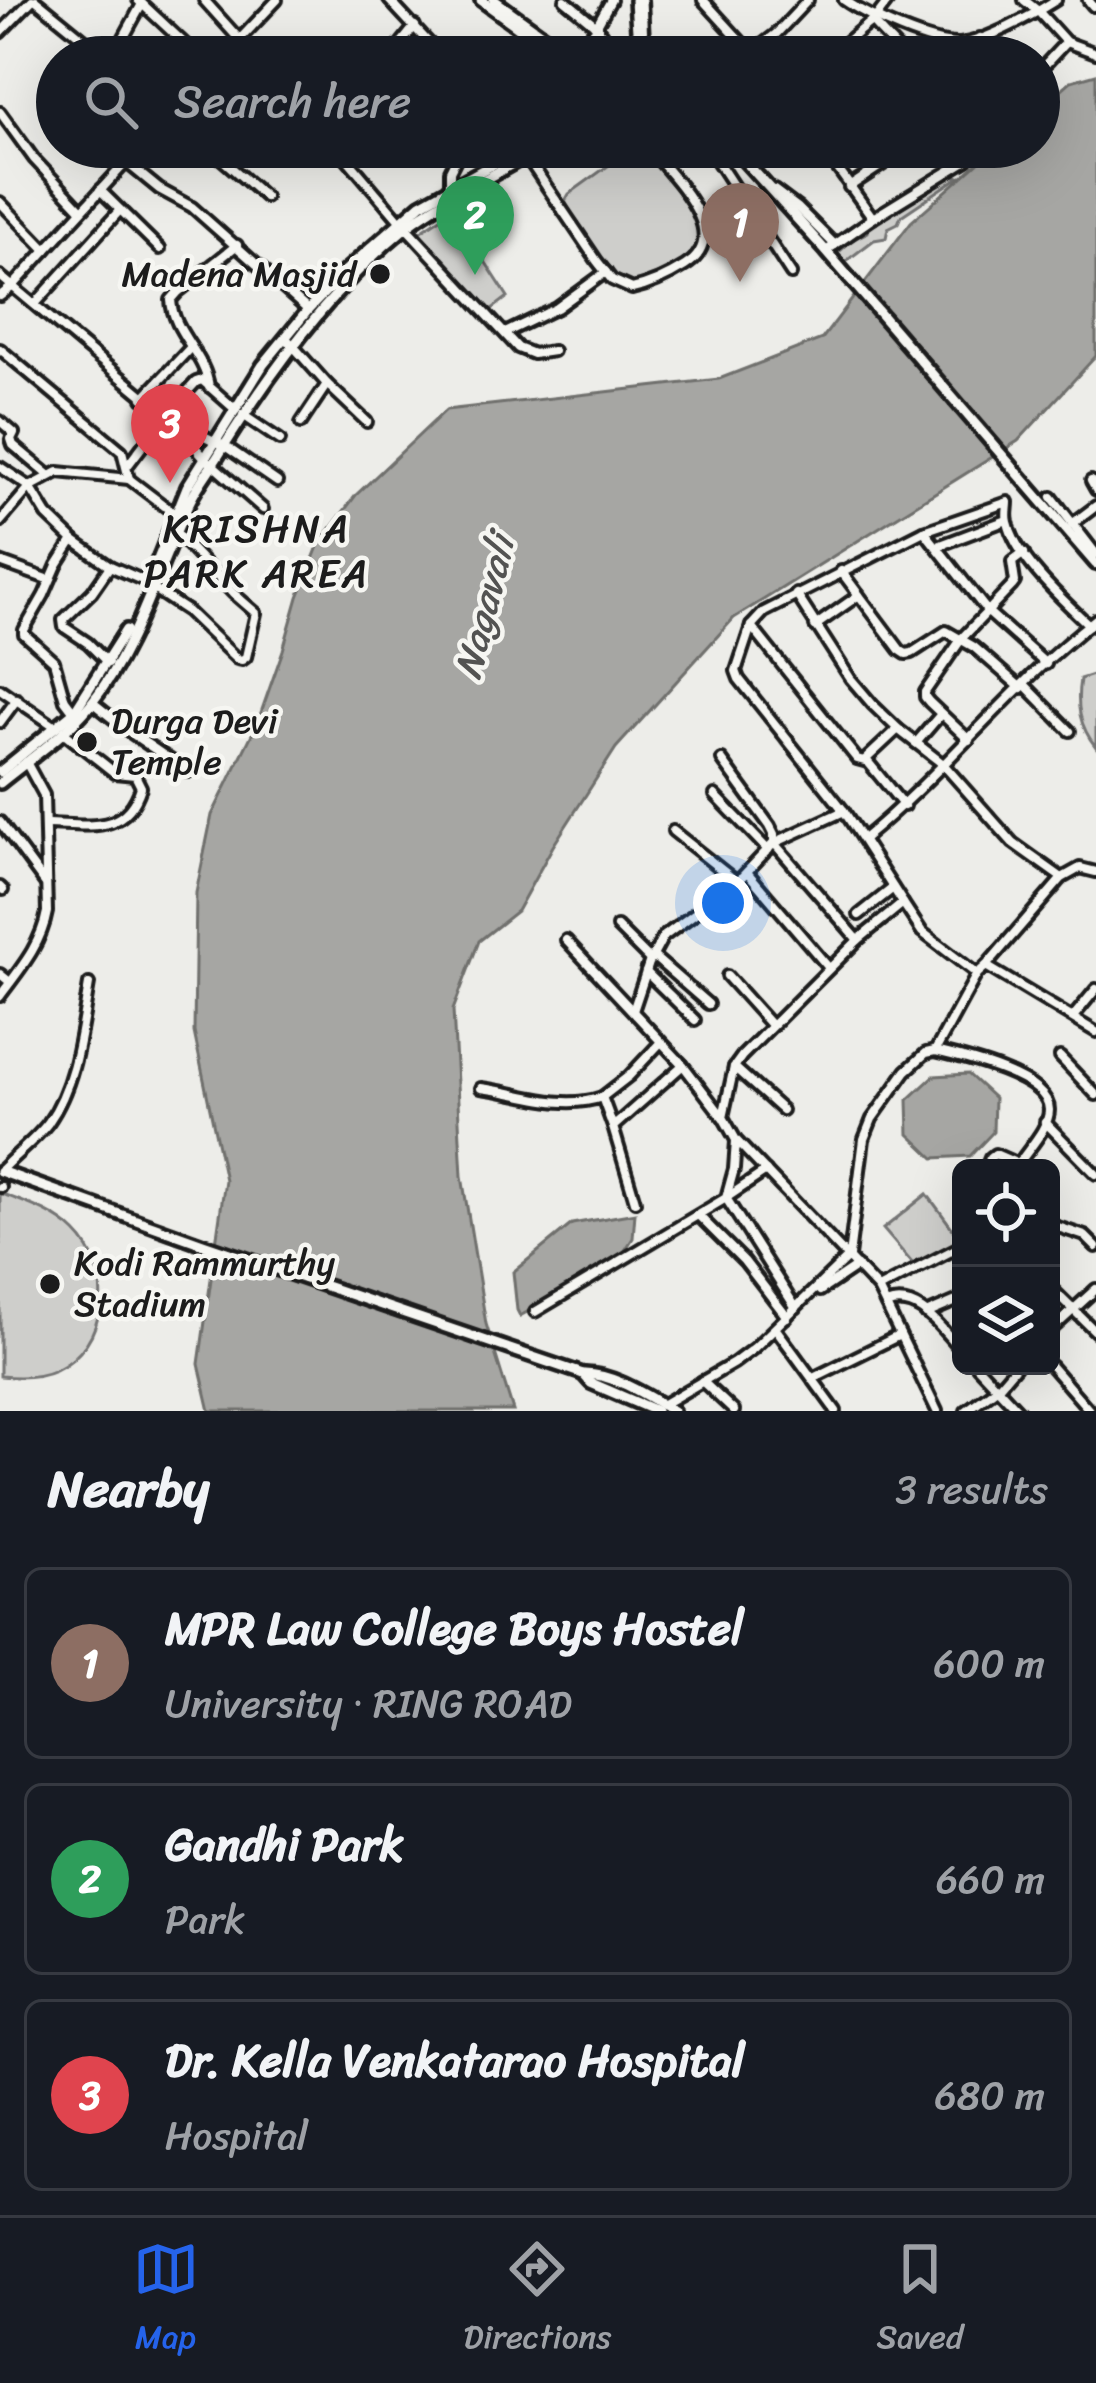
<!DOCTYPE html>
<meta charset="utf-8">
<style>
:root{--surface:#171b24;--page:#242831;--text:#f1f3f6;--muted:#9ea1a6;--line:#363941;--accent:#2563eb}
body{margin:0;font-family:Sriracha,sans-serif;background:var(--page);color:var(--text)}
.controls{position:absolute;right:36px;bottom:36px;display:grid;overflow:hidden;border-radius:18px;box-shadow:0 12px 48px #0002}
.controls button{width:108px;height:108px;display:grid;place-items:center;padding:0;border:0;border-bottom:3px solid var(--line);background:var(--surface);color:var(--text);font:60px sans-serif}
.you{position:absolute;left:723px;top:903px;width:42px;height:42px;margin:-30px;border:9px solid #fff;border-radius:50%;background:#1a73e8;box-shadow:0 0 0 18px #1a73e833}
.badge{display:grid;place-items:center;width:78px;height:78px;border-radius:50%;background:var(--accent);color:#fff;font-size:39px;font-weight:700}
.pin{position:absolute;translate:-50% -99px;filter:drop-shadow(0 3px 6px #0008)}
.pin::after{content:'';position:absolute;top:63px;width:42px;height:36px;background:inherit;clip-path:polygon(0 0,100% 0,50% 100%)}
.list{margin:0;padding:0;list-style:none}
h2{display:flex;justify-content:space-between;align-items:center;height:156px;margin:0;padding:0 48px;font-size:51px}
h2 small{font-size:39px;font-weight:400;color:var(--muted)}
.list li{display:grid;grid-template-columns:78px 1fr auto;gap:36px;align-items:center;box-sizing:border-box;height:192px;margin:0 24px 24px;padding:0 24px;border:3px solid var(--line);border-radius:18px}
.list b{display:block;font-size:45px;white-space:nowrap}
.list p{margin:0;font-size:39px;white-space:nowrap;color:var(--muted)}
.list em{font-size:39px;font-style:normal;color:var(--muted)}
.icon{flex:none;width:66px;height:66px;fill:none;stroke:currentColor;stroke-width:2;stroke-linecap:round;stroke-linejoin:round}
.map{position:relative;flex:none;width:1096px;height:1411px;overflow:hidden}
.search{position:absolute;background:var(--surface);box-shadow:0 12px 48px #0002;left:36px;right:36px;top:36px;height:132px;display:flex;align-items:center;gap:30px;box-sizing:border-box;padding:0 42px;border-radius:66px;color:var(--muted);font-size:45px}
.sheet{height:804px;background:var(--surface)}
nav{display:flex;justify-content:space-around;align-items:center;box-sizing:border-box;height:168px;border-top:3px solid var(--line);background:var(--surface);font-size:33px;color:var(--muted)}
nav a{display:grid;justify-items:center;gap:6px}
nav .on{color:var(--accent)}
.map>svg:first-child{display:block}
.green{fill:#cececb;stroke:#757574;stroke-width:3}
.water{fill:#a6a6a3;stroke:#6f6f6d;stroke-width:3}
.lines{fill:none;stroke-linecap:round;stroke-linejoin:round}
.minor-casing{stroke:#1c1c1c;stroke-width:16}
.major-casing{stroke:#1c1c1c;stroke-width:18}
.minor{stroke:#f6f6f2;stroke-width:8}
.major{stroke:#f6f6f2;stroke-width:9}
.poi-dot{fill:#1c1c1c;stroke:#f6f6f2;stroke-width:4.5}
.labels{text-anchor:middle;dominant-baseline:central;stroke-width:9;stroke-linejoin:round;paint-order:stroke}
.poi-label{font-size:36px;fill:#1c1c1c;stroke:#f6f6f2;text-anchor:start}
.neighbourhood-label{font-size:39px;letter-spacing:3px;fill:#1c1c1c;stroke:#f6f6f2}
.water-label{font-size:39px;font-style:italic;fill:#535352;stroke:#f6f6f2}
</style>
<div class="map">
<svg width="1096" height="1411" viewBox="0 0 1096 1411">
<rect width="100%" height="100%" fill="#edede9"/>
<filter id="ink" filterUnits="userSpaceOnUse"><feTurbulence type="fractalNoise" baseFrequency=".00833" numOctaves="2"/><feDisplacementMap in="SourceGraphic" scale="24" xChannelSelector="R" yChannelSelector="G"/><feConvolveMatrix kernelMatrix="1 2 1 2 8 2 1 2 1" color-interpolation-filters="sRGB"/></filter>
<g filter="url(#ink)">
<!-- green -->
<g class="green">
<path d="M 634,147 L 641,147 C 664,175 707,213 697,252 L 668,270 L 627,285 C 605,273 575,225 565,201 L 569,194 Z"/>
<path d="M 951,174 L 959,177 L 901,216 L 898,223 L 888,228 L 886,238 L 874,240 L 845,262 L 837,254 L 852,240 L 868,232 L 869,226 L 929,191 Z"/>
<path d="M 445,215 L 462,237 L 487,221 L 500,238 L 479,252 L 508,297 L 491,310 L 418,233 Z"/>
<path d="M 1092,675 L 1096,677 L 1096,747 C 1079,726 1076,705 1080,679 Z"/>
<path d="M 0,1193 C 26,1203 55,1212 75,1232 C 115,1271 108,1345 56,1370 C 39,1378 19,1378 0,1376 Z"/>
<path d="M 927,1194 L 961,1240 L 961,1249 L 919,1271 L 883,1229 Z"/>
</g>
<!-- water -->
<g class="water">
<path d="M 1096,74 L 1096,356 L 1018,441 L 734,618 L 616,748 L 553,846 L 517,911 L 479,941 L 453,1010 L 462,1176 L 486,1324 L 513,1411 L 210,1411 L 199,1364 L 225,1180 L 194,1032 L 196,893 L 212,815 L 257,724 L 283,650 L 298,597 L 319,544 L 356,495 L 446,410 L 719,379 L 822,339 L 911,222 L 996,147 L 1039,147 L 1039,109 L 1071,81 Z"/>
<path d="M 968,1074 L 994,1098 L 993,1132 L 970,1156 L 934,1158 L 909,1134 L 908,1100 L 934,1076 Z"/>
<path d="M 635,1213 L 633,1238 L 618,1261 L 520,1316 L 517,1310 L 513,1272 L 572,1224 Z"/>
</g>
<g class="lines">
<defs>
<g id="minor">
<path d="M 36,0 L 106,57"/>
<path d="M 138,0 L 199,57"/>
<path d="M 204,0 L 240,40"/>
<path d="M 389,0 L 442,57"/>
<path d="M 565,0 L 593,23 L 621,57"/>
<path d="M 703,0 L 755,57"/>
<path d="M 844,0 C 867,16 933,46 960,44 C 987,41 1033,15 1056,0"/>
<path d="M 1024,0 L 1038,11 L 1066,42 L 1096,53"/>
<path d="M 1088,0 L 1093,6"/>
<path d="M 871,21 L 905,57"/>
<path d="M 0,33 L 32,0"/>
<path d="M 980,38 L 991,57"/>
<path d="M 751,53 L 776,34 L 808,0"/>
<path d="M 113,57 L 142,4"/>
<path d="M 223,57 L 277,0"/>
<path d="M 390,57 L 415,26"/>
<path d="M 564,57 L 598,28 L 598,23 L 611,0"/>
<path d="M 828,57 L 876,17 L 889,0"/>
<path d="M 1039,71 L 1066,42"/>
<path d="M 1039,93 L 1043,96"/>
<path d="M 0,112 L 34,159 L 82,210"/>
<path d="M 208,147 L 265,197"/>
<path d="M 337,147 L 400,221 L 518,348 L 533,354 L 553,351"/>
<path d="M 708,147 L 791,274"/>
<path d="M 822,147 L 873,218"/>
<path d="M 526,156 L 597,261 L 612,280 L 632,289 C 651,285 669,276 685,266 C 735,235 672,177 648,147"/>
<path d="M 126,162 L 159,189 L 192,207 L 308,310"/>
<path d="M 450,186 L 450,171 L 462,147"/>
<path d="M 849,187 L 909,147"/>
<path d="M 100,190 L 160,249"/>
<path d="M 774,190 L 798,208 L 835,245"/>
<path d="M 0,202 L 46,250"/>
<path d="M 826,251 L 873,218 L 967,160"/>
<path d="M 0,276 L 166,415 L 205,458 L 263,509"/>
<path d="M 0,296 L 13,286 L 140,147"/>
<path d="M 35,304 L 120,210"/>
<path d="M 505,333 L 557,308 L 606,272"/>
<path d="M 286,338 L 327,384 L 367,422"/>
<path d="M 0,349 L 122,451 L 129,479"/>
<path d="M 209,387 C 205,354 173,333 171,300 L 178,292 L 237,245"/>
<path d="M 143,398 L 191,347"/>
<path d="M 243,415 L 280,440"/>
<path d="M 0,421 L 14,433 L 11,439 L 13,445 L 49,475"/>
<path d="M 177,423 L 225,446 L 277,482"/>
<path d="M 301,423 L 327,384"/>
<path d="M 128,465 L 166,415 L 196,382 L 202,380 L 236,410"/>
<path d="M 0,467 L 30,487 L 47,515 L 73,540"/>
<path d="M 1091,481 L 1096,490"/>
<path d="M 1052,497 L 1096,554"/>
<path d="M 0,522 L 30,487 L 58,472 L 129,479 L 175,514"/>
<path d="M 1072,524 L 1096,506"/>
<path d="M 938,546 L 1007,520"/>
<path d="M 0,562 L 50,580"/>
<path d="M 841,571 L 900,650 L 906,654 L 912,653 L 946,631 L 974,647 L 1021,688"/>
<path d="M 152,588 L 187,611 L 237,659 L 242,660 L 246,657 L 256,613 L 233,593 L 176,533"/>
<path d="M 796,594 L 850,678 L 873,705 L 898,729 L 943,764 L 1013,843 L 1062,878"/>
<path d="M 751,626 L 857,759 L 868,762 L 904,806"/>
<path d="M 815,626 L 859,595"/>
<path d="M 108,663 L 88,643 L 64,627 L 63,620 L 92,592 L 110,566"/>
<path d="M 1046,664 L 988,612 L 924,531 L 1008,502 C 1008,509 1006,515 1008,522 C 1015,557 1064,601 1089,625"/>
<path d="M 1025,685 L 1070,731"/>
<path d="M 0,689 L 56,727"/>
<path d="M 92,702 L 131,733 L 188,772"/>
<path d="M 74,712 L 65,700 L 54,661 L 24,634 L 24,630 L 44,595 L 57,565 L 73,540 L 110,566 L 149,583"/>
<path d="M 0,722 L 17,699"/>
<path d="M 969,740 L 929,702 L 925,697 L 925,692 L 962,638 L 1012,586 L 1015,582 L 1012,562 L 1024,553"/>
<path d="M 916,743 L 941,714"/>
<path d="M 722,760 L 770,826 L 774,834 L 774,843 L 858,940"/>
<path d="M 865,760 L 898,729"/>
<path d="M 715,795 L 768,850"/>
<path d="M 0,822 L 45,883"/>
<path d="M 47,824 C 88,825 126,835 141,787 L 135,775 L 115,773 L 63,732"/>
<path d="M 673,831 L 737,882"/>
<path d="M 863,839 C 945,772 1013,683 1096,619"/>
<path d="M 747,872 L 829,968"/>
<path d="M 0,887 L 3,890"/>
<path d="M 903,903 L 844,811 L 739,679 L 736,671 L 751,626 L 764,612 L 924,531"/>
<path d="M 859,915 L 893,888"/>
<path d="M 617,927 L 650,960"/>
<path d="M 566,940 L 683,1065 L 722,1116"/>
<path d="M 653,956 L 708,1004"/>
<path d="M 986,966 L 1062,878 L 1080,868 L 1096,872"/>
<path d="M 646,972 L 695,1020"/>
<path d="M 0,974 L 10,982"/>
<path d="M 727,976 L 771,1025"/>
<path d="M 0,996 C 20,969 41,945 47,912 L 44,795 L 26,762"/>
<path d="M 633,1011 L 649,963 L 663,937 L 737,882 L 774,843 L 844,811"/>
<path d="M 1073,1017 L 1096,989"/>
<path d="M 935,1051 L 977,974"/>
<path d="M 1060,1057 L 1096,1095"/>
<path d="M 734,1067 L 782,1110"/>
<path d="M 481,1088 C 522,1093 562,1111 602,1097 L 613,1127"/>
<path d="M 602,1097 L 629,1076 L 660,1043"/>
<path d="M 1045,1122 L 1096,1174"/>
<path d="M 986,1168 L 990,1158 L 995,1154 L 1018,1164"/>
<path d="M 0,1171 C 15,1155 35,1140 48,1123 C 76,1084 81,1030 89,984"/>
<path d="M 766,1171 L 726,1198 L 796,1308"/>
<path d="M 0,1187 L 1,1187"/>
<path d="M 635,1201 L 613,1127 L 683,1065"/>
<path d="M 699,1216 L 744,1261 L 787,1317"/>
<path d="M 1052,1225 L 1085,1236 L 1096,1247"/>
<path d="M 1051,1288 L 1096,1332"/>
<path d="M 878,1289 L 961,1246"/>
<path d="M 820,1291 L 857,1266"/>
<path d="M 886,1305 C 918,1292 941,1329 961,1350"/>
<path d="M 535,1312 L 726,1198 L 734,1169 L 736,1141"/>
<path d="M 926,1314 L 961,1299"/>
<path d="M 776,1329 L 836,1411"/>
<path d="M 1051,1330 L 1096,1289"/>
<path d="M 977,1366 L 1019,1411"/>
<path d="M 1051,1366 L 1090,1411"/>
<path d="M 813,1378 L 900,1335"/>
<path d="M 702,1381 L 734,1411"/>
<path d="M 662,1405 L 734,1363 L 754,1348 L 849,1256 L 864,1139 L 872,1119 L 906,1071 L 926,1053 L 935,1051 C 961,1057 1049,1077 1049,1110 C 1049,1129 1025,1152 1016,1168"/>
<path d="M 937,1411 L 878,1289 L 736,1140 L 723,1117 L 734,1067 L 742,1056 L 858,940 L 903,903 L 922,932 L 977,974 L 986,966 L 1096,1032"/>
<path d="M 966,1411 L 998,1387 L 1016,1366"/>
</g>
<g id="major">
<path d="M 481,0 L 559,57"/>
<path d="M 494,0 L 573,57"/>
<path d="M 641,0 L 643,42"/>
<path d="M 635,57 L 638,46 L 635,0"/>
<path d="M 732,147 L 826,251 L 1096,564"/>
<path d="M 153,572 L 187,487 L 263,365 L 308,310 L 345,271 L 421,204 L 524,147"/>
<path d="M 0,772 L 74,712 L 126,630"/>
<path d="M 0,783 C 31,758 65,735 90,705 C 138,646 157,566 191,499 C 199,483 211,468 220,453 C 271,371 331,288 406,227 C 447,195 497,176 540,147"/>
<path d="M 0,1171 L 203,1244 L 583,1374 C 613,1373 647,1396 673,1411"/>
<path d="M 583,1374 L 591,1383 L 656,1411"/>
</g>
</defs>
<!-- minor casing -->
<use href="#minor" class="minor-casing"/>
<!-- major casing -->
<use href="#major" class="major-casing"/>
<!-- minor -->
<use href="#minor" class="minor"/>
<!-- major -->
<use href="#major" class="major"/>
</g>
</g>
<!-- markers -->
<g class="poi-dot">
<circle cx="380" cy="274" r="12"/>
<circle cx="87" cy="742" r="12"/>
<circle cx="50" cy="1284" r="12"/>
</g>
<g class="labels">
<!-- poi labels -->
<g class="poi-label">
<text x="356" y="274" text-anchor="end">Madena Masjid</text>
<text x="111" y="721">Durga Devi<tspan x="111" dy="41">Temple</tspan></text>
<text x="74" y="1263">Kodi Rammurthy<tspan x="74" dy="41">Stadium</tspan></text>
</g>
<!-- neighbourhood labels -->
<g class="neighbourhood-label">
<text x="257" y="528">KRISHNA<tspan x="257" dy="45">PARK AREA</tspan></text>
</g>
<!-- water labels -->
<g class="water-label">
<text transform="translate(484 607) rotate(-76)">Nagavali</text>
</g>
</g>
</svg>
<div class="controls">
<button><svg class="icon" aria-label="locate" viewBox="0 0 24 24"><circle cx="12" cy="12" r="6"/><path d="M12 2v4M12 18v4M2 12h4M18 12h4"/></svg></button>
<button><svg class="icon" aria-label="layers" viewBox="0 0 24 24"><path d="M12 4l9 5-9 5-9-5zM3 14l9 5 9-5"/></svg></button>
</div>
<div class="you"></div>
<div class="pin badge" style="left:740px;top:282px;background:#8d6e63">1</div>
<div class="pin badge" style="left:475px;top:275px;background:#2e9e5b">2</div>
<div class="pin badge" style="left:170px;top:483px;background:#e0444e">3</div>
<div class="search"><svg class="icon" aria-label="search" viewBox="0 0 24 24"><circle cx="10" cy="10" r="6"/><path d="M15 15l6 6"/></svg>Search here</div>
</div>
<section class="sheet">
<h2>Nearby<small>3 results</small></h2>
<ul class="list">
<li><span class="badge" style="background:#8d6e63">1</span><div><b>MPR Law College Boys Hostel</b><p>University · RING ROAD</p></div><em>600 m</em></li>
<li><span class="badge" style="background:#2e9e5b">2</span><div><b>Gandhi Park</b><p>Park</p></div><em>660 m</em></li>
<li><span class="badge" style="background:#e0444e">3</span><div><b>Dr. Kella Venkatarao Hospital</b><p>Hospital</p></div><em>680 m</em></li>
</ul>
</section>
<nav>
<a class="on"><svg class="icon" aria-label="map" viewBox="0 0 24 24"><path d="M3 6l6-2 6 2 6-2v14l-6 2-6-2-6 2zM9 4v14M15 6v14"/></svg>Map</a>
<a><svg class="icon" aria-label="directions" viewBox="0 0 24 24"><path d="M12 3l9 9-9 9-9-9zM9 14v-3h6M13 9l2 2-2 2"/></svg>Directions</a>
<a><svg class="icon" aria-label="saved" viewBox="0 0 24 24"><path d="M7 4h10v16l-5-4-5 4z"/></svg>Saved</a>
</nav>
